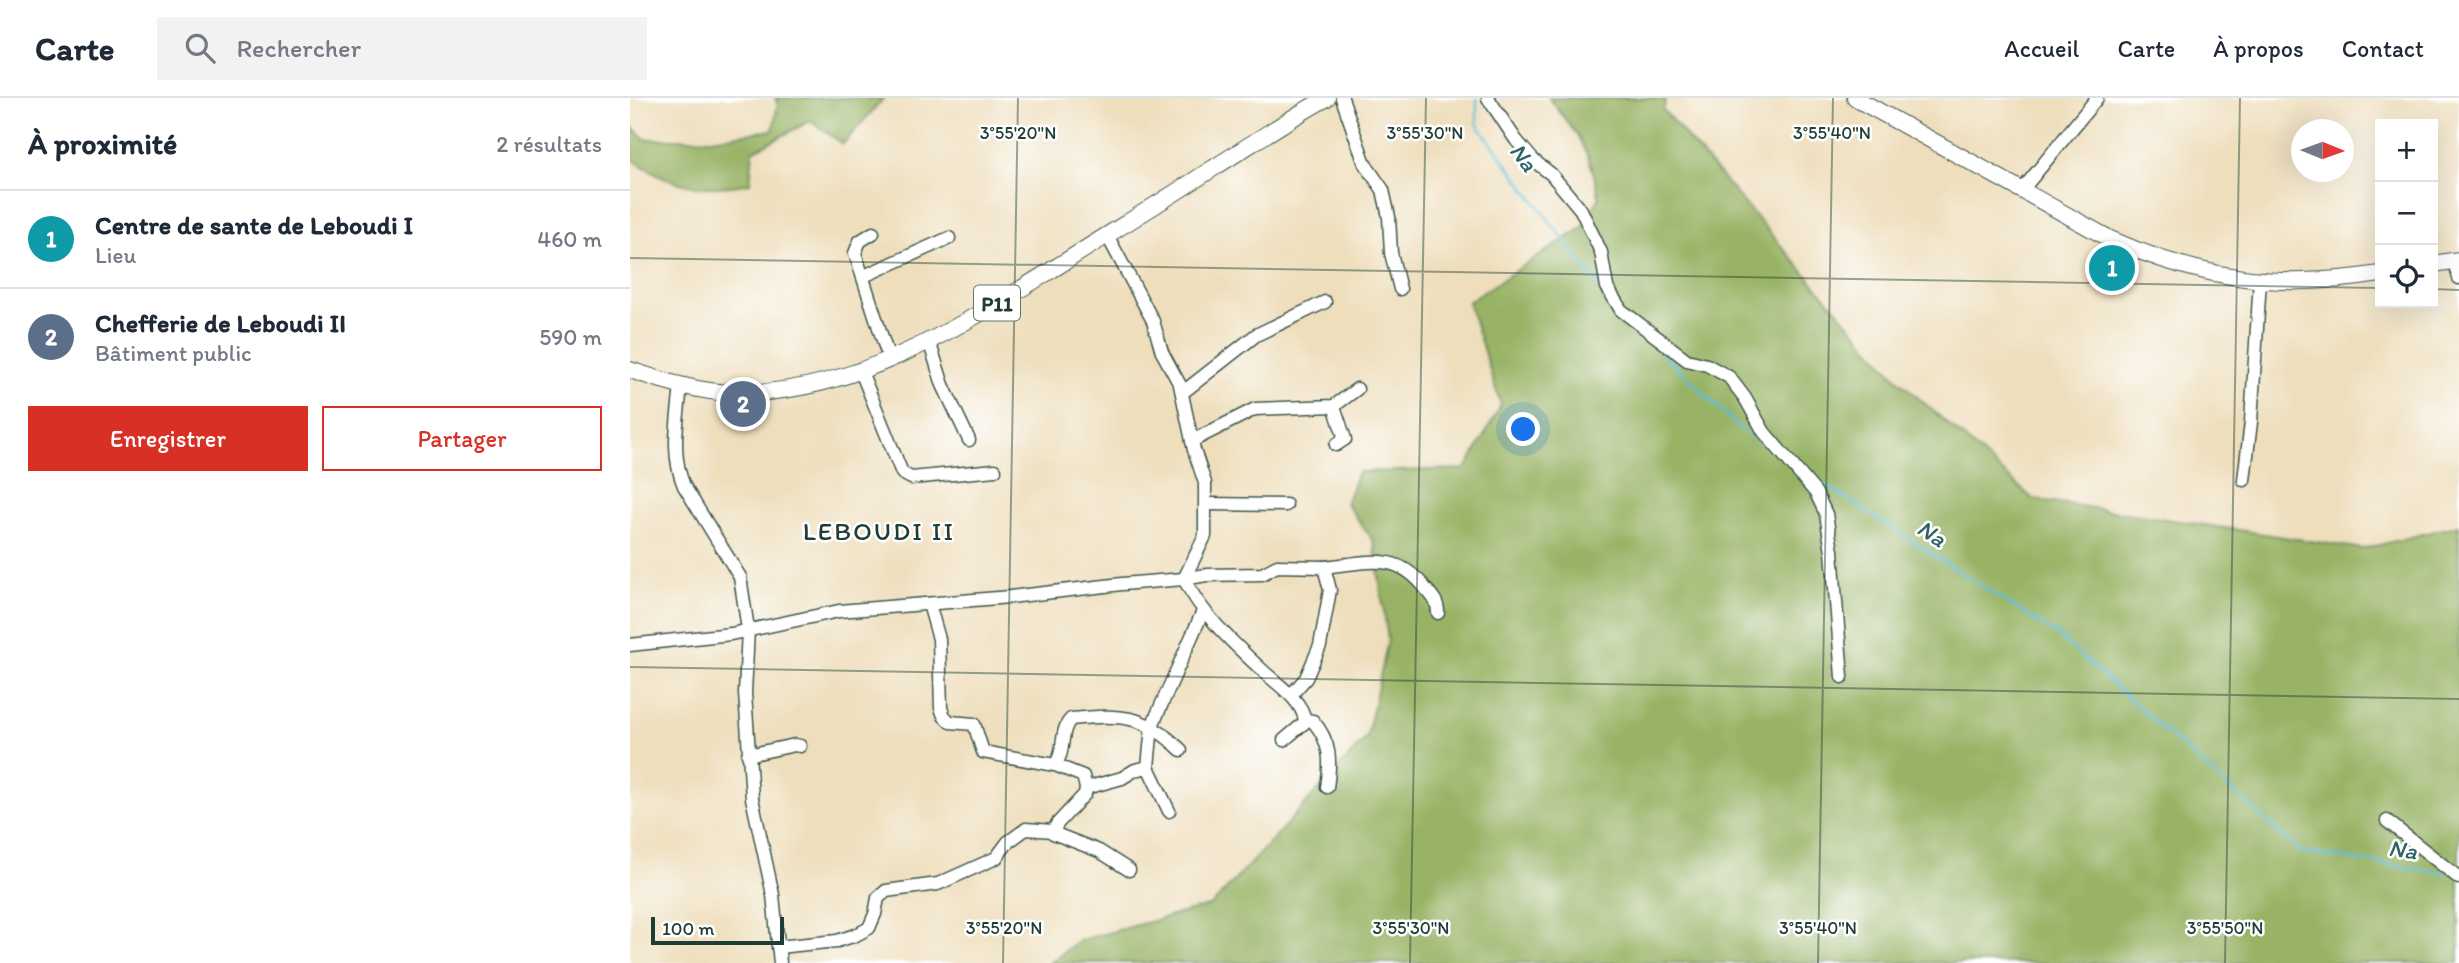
<!DOCTYPE html>
<html lang="fr">
<meta charset="utf-8">
<style>
:root{--surface:#fff;--page:#f2f2f3;--text:#1f2937;--muted:#747a83;--line:#e0e1e3;--accent:#d93025}
body{margin:0;font-family:Itim,sans-serif;background:var(--page);color:var(--text)}
.controls{position:absolute;right:21px;top:21px;display:grid;overflow:hidden;border-radius:0px;box-shadow:0 7px 28px #0002}
.controls button{width:63px;height:63px;display:grid;place-items:center;padding:0;border:0;border-bottom:2px solid var(--line);background:var(--surface);color:var(--text);font:35px sans-serif}
.compass{position:absolute;left:1661px;top:21px;width:63px;height:63px;border-radius:50%;background:var(--surface);box-shadow:0 7px 28px #0002;rotate:91deg}
.scale{position:absolute;left:21px;bottom:18px;width:133px;box-sizing:border-box;padding-left:7px;border:4px solid #1f3d34;border-top:0;font-size:19px;line-height:24px;white-space:nowrap;color:#1f3d34;-webkit-text-stroke:5px #fff;paint-order:stroke}
.you{position:absolute;left:894px;top:332px;width:24px;height:24px;margin:-18px;border:5px solid #fff;border-radius:50%;background:#1a73e8;box-shadow:0 0 0 10px #1a73e833}
.badge{display:grid;place-items:center;width:46px;height:46px;border-radius:50%;background:var(--accent);color:#fff;font-size:23px;font-weight:700}
.pin{position:absolute;translate:-50% -50%;border:4px solid #fff;box-shadow:0 2px 7px #0006}
.list{margin:0;padding:0;list-style:none}
h2{display:flex;justify-content:space-between;align-items:center;height:91px;margin:0;padding:0 28px;font-size:30px}
h2 small{font-size:23px;font-weight:400;color:var(--muted)}
.list li{display:grid;grid-template-columns:46px 1fr auto;gap:21px;align-items:center;box-sizing:border-box;height:98px;padding:0 28px;border-top:2px solid var(--line)}
.list b{display:block;font-size:26px;white-space:nowrap}
.list p{margin:0;font-size:23px;white-space:nowrap;color:var(--muted)}
.list em{font-size:23px;font-style:normal;color:var(--muted)}
.actions{display:flex;gap:14px;padding:21px 28px}
.actions a{flex:1;padding:16px 0;border:2px solid var(--accent);border-radius:0px;text-align:center;font-size:24px;color:var(--accent)}
.actions .main{background:var(--accent);color:#fff}
.icon{flex:none;width:38px;height:38px;fill:none;stroke:currentColor;stroke-width:2;stroke-linecap:round;stroke-linejoin:round}
.map{position:relative;flex:none;width:1829px;height:865px;overflow:hidden}
header{display:flex;align-items:center;gap:42px;box-sizing:border-box;height:98px;padding:0 35px;background:var(--surface);border-bottom:2px solid var(--line)}
header strong{font-size:33px}
nav{display:flex;gap:38px;margin-inline-start:auto;font-size:24px}
.search{width:490px;height:63px;background:var(--page);display:flex;align-items:center;gap:18px;box-sizing:border-box;padding:0 24px;border-radius:0px;color:var(--muted);font-size:26px}
main{display:flex}
aside{flex:1;background:var(--surface)}
.map>svg:first-child{display:block}
.forest{fill:#98b365;stroke:#5c784c;stroke-width:2}
.lines{fill:none;stroke-linecap:round;stroke-linejoin:round}
.stream{stroke:#59bcd7;stroke-width:2.5}
.minor-casing{stroke:#3e5548;stroke-width:15}
.major-casing{stroke:#3e5548;stroke-width:18}
.minor{stroke:#fff;stroke-width:12}
.major{stroke:#fff;stroke-width:16}
.ticks{fill:none;stroke:#1f3d34;stroke-width:2;stroke-opacity:0.45}
.labels{text-anchor:middle;dominant-baseline:central;stroke-width:5;stroke-linejoin:round;paint-order:stroke}
.shield{fill:#fff;stroke:#627771;stroke-width:2}
.shield-label{font-size:21px;font-weight:bold;fill:#1f3d34}
.water-label{font-size:24px;font-style:italic;fill:#306365;stroke:#fff}
.quarter-label{font-size:26px;letter-spacing:2px;fill:#1f3d34;stroke:#fff}
.ticks-label{font-size:18px;text-anchor:middle;fill:#1f3d34;stroke:#fff;stroke-width:5;stroke-linejoin:round;paint-order:stroke}
</style>
<header>
<strong>Carte</strong>
<div class="search"><svg class="icon" aria-label="search" viewBox="0 0 24 24"><circle cx="10" cy="10" r="6"/><path d="M15 15l6 6"/></svg>Rechercher</div>
<nav><a>Accueil</a><a>Carte</a><a>À propos</a><a>Contact</a></nav>
</header>
<main>
<aside>
<h2>À proximité<small>2 résultats</small></h2>
<ul class="list">
<li><span class="badge" style="background:#0f9aa8">1</span><div><b>Centre de sante de Leboudi I</b><p>Lieu</p></div><em>460 m</em></li>
<li><span class="badge" style="background:#5c6f8a">2</span><div><b>Chefferie de Leboudi II</b><p>Bâtiment public</p></div><em>590 m</em></li>
</ul>
<div class="actions"><a class="main">Enregistrer</a><a>Partager</a></div>
</aside>
<div class="map">
<svg width="1829" height="865" viewBox="0 0 1829 865">
<rect width="100%" height="100%" fill="#fff"/>
<filter id="ink" filterUnits="userSpaceOnUse"><feTurbulence type="fractalNoise" baseFrequency=".0143" numOctaves="2"/><feDisplacementMap in="SourceGraphic" scale="14" xChannelSelector="R" yChannelSelector="G"/><feConvolveMatrix kernelMatrix="1 2 1 2 8 2 1 2 1" color-interpolation-filters="sRGB"/></filter>
<filter id="wash" filterUnits="userSpaceOnUse"><feTurbulence type="fractalNoise" baseFrequency=".00686" numOctaves="4" result="noise"/><feDisplacementMap in="SourceGraphic" scale="28" xChannelSelector="R" yChannelSelector="G"/><feGaussianBlur stdDeviation="1.57" result="paint"/><feColorMatrix in="noise" values="0 0 0 0 0 0 0 0 0 0 0 0 0 0 0 0 0 1.4 0 .05"/><feComposite in="paint" operator="in"/></filter>
<g filter="url(#wash)">
<rect width="100%" height="100%" fill="#eedebc"/>
<!-- forest -->
<g class="forest">
<path d="M 145,0 L 254,0 L 213,46 L 180,23 L 123,53 L 120,85 C 68,95 44,89 0,60 L 0,27 L 15,41 L 80,41 L 143,32 L 148,6 Z"/>
<path d="M 919,0 L 1036,0 L 1033,12 L 1267,281 L 1403,401 L 1733,451 L 1829,427 L 1829,865 L 420,865 L 448,843 L 582,807 L 737,639 L 758,542 L 744,444 L 716,405 L 728,374 L 836,371 L 871,307 L 838,204 L 952,130 L 969,100 C 961,52 949,38 919,0 Z"/>
</g>
<g class="lines">
<!-- stream -->
<g class="stream">
<path d="M 847,0 L 847,26 L 978,201"/>
<path d="M 1009,233 L 1111,331 L 1142,352"/>
<path d="M 1174,373 L 1429,538 L 1671,754 L 1815,775"/>
</g>
</g>
</g>
<g filter="url(#ink)">
<g class="lines">
<defs>
<g id="minor">
<path d="M 712,0 L 735,66 L 753,92 L 759,119 L 761,155 L 770,191"/>
<path d="M 858,0 L 886,42 L 903,62 L 921,76 L 951,112 L 971,154 L 977,189 L 991,212 L 1057,262 L 1077,267 L 1099,279 L 1115,300 L 1134,334 L 1186,395 L 1196,416 L 1202,453 L 1212,579"/>
<path d="M 1393,91 L 1467,0"/>
<path d="M 243,135 L 230,143 L 225,155 L 259,261"/>
<path d="M 477,137 L 523,223 L 532,254 L 550,287 L 564,352 L 575,385 L 575,438 L 554,481"/>
<path d="M 1824,163 L 1829,180"/>
<path d="M 234,178 L 319,140"/>
<path d="M 299,243 L 313,287 L 339,342"/>
<path d="M 230,271 L 272,375 L 281,380 L 365,372"/>
<path d="M 51,287 C 48,322 40,355 54,388 L 110,479 L 118,531 L 115,595 L 122,700 L 143,797 L 150,865"/>
<path d="M 552,295 L 626,237 L 695,204"/>
<path d="M 704,308 L 715,341 L 706,347"/>
<path d="M 562,343 L 625,311 L 704,308 L 727,291"/>
<path d="M 1614,382 L 1621,324 L 1630,182"/>
<path d="M 577,406 L 656,407"/>
<path d="M 694,469 C 737,465 766,452 796,491 C 803,499 808,504 808,515"/>
<path d="M 554,481 C 572,517 604,546 633,573 C 648,587 671,601 675,622 L 673,626 L 654,642"/>
<path d="M 299,506 L 309,541 L 311,610 L 314,618 L 320,624 L 344,626 L 353,654 L 425,667 L 453,678 L 456,690 L 455,696 L 427,726 L 423,735 L 469,753 L 499,772"/>
<path d="M 0,547 L 101,536 L 209,513 L 380,499 L 492,486 L 554,481 L 576,477 L 632,476 L 647,468 L 694,469 L 700,492 L 690,548 L 676,580 L 661,597"/>
<path d="M 675,622 L 683,623 C 701,644 701,663 697,689"/>
<path d="M 118,657 L 165,647 L 170,648"/>
<path d="M 425,667 C 436,654 429,633 441,621 C 491,616 514,616 551,652"/>
<path d="M 456,690 L 492,680 L 505,672 L 518,669"/>
<path d="M 539,713 L 518,669 L 522,628 L 573,513"/>
<path d="M 1757,723 L 1829,780"/>
<path d="M 148,849 L 207,843 L 226,837 L 239,830 L 245,816 L 248,800 L 256,793 L 308,786 L 366,760 L 378,744 L 396,731 L 423,733"/>
</g>
<g id="major">
<path d="M 1225,0 L 1480,141 C 1573,182 1651,192 1750,176"/>
<path d="M 1803,166 L 1829,162"/>
<path d="M 0,272 C 33,283 68,294 103,295 C 222,298 331,228 428,168 C 480,135 533,103 585,69 C 622,46 658,21 697,0"/>
</g>
</defs>
<!-- minor casing -->
<use href="#minor" class="minor-casing"/>
<!-- major casing -->
<use href="#major" class="major-casing"/>
<!-- minor -->
<use href="#minor" class="minor"/>
<!-- major -->
<use href="#major" class="major"/>
</g>
</g>
<!-- ticks -->
<path class="ticks" d="M 0,160 L 1750,190M 1803,191 L 1829,192M 0,569 L 1829,601M 373,865 L 388,0M 780,865 L 796,0M 1188,865 L 1203,0M 1595,865 L 1610,0"/>
<g class="labels">
<!-- shield labels -->
<rect class="shield" x="344" y="187.5" width="46" height="35" rx="5"/>
<g class="shield-label">
<text x="367" y="205">P11</text>
</g>
<!-- water labels -->
<g class="water-label">
<text transform="translate(894 59) rotate(53)">Na</text>
<text transform="translate(1302 435) rotate(33)">Na</text>
<text transform="translate(1773 751) rotate(8)">Na</text>
</g>
<!-- quarter labels -->
<g class="quarter-label">
<text x="249" y="433">LEBOUDI II</text>
</g>
</g>
<g class="ticks-label">
<text x="388" y="41">3°55'20"N</text>
<text x="795" y="41">3°55'30"N</text>
<text x="1202" y="41">3°55'40"N</text>
<text x="374" y="836">3°55'20"N</text>
<text x="781" y="836">3°55'30"N</text>
<text x="1188" y="836">3°55'40"N</text>
<text x="1595" y="836">3°55'50"N</text>
</g>
</svg>
<div class="controls">
<button>+</button>
<button>−</button>
<button><svg class="icon" aria-label="locate" viewBox="0 0 24 24"><circle cx="12" cy="12" r="6"/><path d="M12 2v4M12 18v4M2 12h4M18 12h4"/></svg></button>
</div>
<svg class="compass" viewBox="-18 -18 36 36"><path d="M0-13l5 13h-10z" fill="#e53935"/><path d="M0 13l5-13h-10z" fill="#747a83"/></svg>
<div class="scale">100 m</div>
<div class="you"></div>
<div class="pin badge" style="left:1482px;top:170px;background:#0f9aa8">1</div>
<div class="pin badge" style="left:113px;top:306px;background:#5c6f8a">2</div>
</div>
</main>
